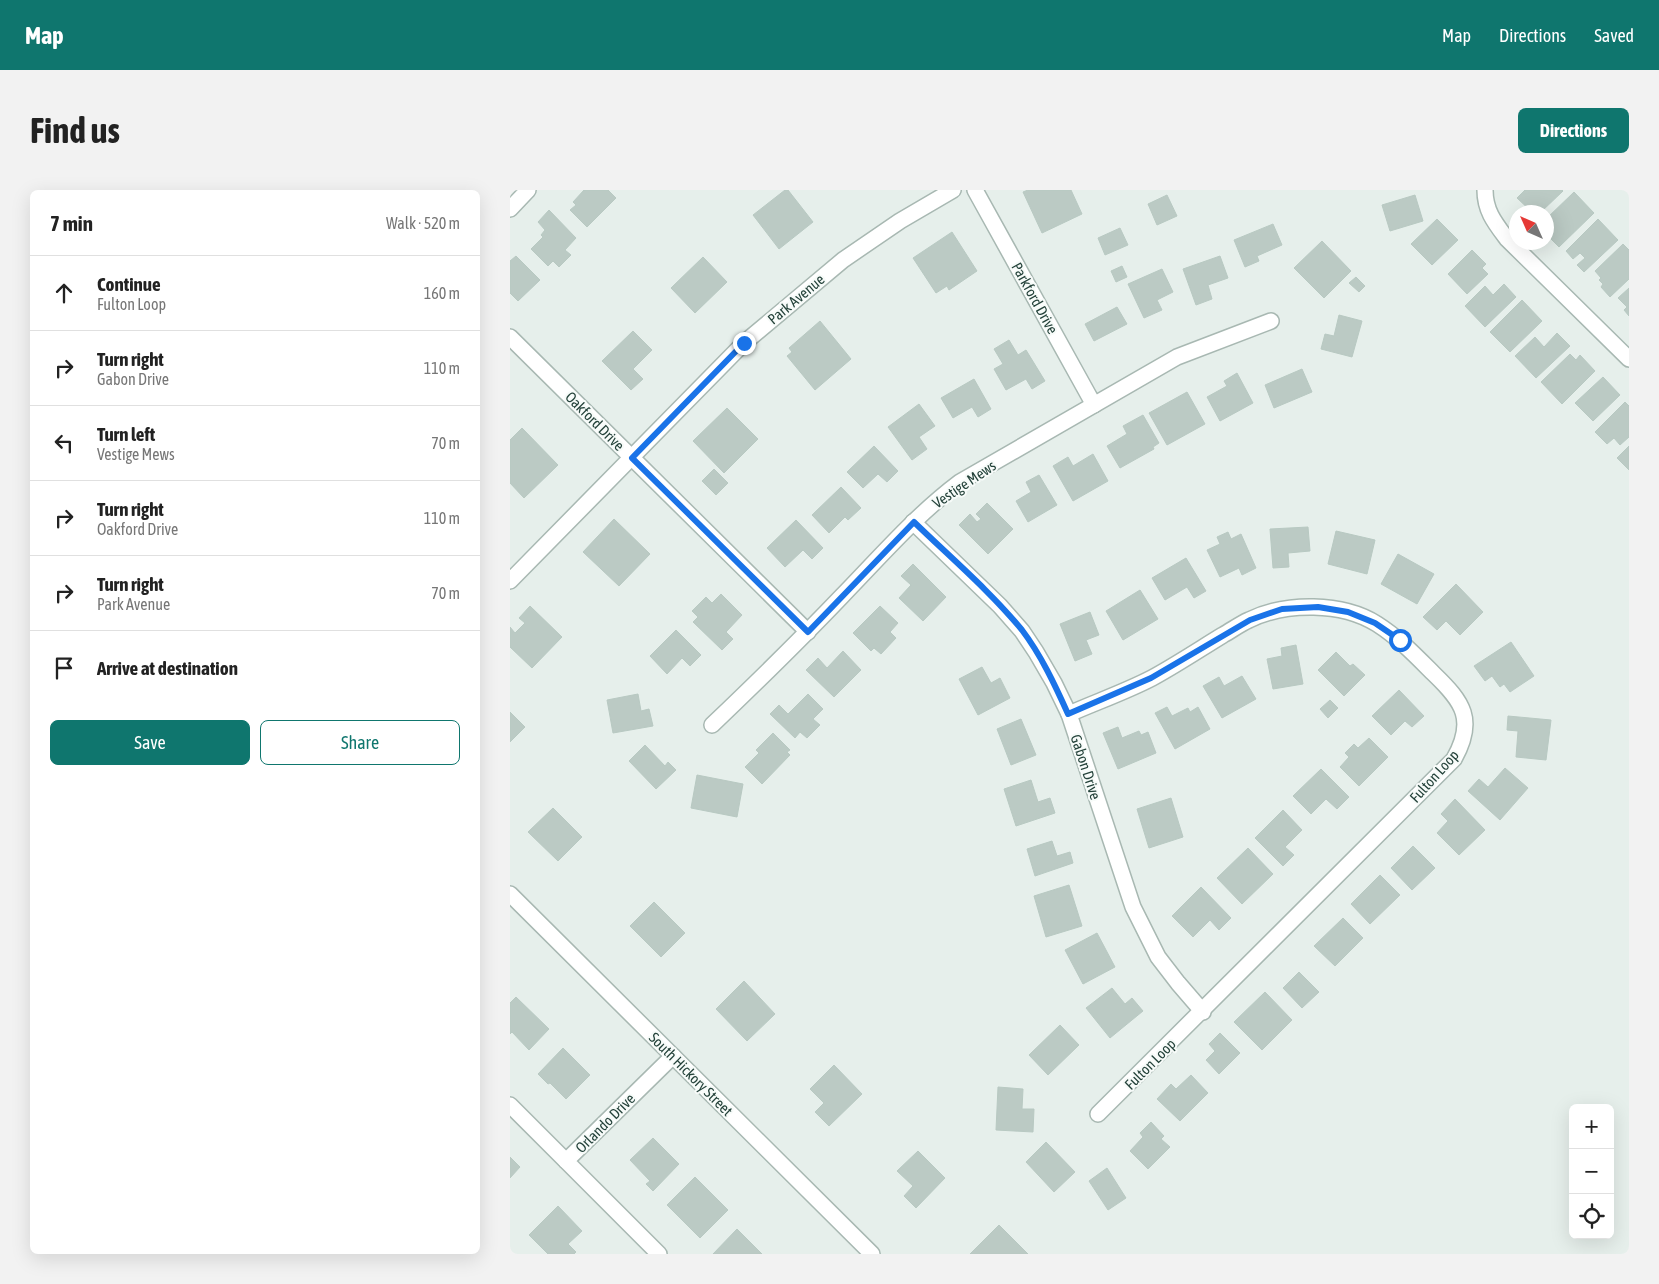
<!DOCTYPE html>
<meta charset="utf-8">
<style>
:root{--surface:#fff;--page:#f2f2f2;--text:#222;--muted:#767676;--line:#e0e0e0;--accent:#0f766e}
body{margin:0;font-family:"Asap Condensed",sans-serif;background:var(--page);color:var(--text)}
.controls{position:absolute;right:15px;bottom:15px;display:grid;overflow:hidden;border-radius:8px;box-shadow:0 5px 20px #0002}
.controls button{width:45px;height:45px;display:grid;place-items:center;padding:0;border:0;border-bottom:1px solid var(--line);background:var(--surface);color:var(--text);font:25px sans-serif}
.compass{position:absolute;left:999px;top:15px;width:45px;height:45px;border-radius:50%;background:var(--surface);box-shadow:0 5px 20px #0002;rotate:315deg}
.stop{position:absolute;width:15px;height:15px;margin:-11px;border:4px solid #1a73e8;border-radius:50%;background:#fff}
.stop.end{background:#1a73e8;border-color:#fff;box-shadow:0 1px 5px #0008}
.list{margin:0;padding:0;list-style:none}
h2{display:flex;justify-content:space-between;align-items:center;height:65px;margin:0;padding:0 20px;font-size:21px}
h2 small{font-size:16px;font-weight:400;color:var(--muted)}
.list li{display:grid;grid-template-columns:32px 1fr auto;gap:15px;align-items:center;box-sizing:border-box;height:75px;padding:0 20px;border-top:1px solid var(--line)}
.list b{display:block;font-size:19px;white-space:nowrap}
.list p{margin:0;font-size:16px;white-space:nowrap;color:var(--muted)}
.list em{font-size:16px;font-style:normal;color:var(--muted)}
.actions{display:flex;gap:10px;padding:15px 20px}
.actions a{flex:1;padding:11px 0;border:1px solid var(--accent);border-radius:8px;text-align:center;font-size:18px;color:var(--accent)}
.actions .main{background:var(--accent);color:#fff}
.icon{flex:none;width:28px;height:28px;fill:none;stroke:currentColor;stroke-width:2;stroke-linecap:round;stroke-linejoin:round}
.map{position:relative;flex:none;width:1119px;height:1064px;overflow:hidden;border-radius:8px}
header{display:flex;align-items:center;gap:30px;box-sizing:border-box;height:70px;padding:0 25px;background:var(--accent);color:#fff}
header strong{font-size:24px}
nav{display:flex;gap:28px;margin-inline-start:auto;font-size:18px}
.intro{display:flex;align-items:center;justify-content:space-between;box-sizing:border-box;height:120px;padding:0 30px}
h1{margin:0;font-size:35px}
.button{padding:12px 22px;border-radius:8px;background:var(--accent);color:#fff;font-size:18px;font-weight:700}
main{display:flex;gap:30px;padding:0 30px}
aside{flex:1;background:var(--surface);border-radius:8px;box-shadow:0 5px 20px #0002}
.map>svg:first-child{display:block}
.building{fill:#bbcac4;stroke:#b8c9c2}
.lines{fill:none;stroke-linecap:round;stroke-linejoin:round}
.minor-casing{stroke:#a8b8b2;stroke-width:18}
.tertiary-casing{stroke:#a8b8b2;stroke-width:18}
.minor{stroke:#fff;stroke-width:15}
.tertiary{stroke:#fff;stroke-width:15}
.route{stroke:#1a73e8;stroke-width:6}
.labels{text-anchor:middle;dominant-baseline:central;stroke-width:4;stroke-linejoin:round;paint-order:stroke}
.street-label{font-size:15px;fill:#24423a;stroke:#f7fbf9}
</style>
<header>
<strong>Map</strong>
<nav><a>Map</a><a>Directions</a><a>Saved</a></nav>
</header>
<div class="intro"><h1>Find us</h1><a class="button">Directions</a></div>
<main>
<aside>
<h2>7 min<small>Walk · 520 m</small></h2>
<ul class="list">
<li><svg class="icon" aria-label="ahead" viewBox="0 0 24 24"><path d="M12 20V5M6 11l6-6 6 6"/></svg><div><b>Continue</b><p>Fulton Loop</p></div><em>160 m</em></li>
<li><svg class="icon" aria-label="right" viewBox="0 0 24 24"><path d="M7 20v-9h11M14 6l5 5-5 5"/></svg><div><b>Turn right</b><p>Gabon Drive</p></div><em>110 m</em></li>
<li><svg class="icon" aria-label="left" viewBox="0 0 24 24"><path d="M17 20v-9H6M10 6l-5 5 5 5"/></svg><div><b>Turn left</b><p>Vestige Mews</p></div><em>70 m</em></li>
<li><svg class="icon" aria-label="right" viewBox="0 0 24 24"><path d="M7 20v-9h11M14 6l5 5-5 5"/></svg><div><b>Turn right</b><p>Oakford Drive</p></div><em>110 m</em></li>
<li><svg class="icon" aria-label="right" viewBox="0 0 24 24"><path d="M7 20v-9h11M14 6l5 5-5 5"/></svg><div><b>Turn right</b><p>Park Avenue</p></div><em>70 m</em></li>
<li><svg class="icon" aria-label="arrive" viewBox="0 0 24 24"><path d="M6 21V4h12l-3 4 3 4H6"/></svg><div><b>Arrive at destination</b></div></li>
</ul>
<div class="actions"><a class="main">Save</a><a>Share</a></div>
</aside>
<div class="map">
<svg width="1119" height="1064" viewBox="0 0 1119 1064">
<rect width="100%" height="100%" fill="#e6efeb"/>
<!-- building -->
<g class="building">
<path d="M 74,0 L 98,0 L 106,8 L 77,37 L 60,20 L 66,15 L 63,12 Z"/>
<path d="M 275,0 L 278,0 L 303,32 L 269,59 L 243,25 Z"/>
<path d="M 518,0 L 561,0 L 572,24 L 532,43 L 513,2 Z"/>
<path d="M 1015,0 L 1052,0 L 1053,1 L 1031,22 L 1022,22 L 1007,8 Z"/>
<path d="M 1064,2 L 1084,23 L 1049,57 L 1038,46 L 1040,43 L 1036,39 L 1039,35 L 1036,32 L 1036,29 Z"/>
<path d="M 657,5 L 667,26 L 647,35 L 638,14 Z"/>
<path d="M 905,5 L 913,31 L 880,41 L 872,15 Z"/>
<path d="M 39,20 L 66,48 L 55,60 L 61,65 L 49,77 L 43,71 L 38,76 L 21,59 L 33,47 L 31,45 L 35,40 L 28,32 Z"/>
<path d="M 927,29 L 948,50 L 922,75 L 901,54 Z"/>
<path d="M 1088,29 L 1108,50 L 1074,82 L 1067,75 L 1075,68 L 1070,63 L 1063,69 L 1056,61 Z"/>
<path d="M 763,34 L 772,55 L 747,66 L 749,71 L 735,77 L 724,50 Z"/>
<path d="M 610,38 L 618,55 L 595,65 L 588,48 Z"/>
<path d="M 442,42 L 467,81 L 439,100 L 437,96 L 426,103 L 403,68 Z"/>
<path d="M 812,51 L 841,81 L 814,108 L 784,78 Z"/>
<path d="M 1113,54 L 1119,60 L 1119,89 L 1100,107 L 1091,97 L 1093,94 L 1089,90 L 1091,88 L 1085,81 Z"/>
<path d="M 962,60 L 976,74 L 972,78 L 978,84 L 957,104 L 938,84 Z"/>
<path d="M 6,66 L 30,90 L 8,111 L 0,103 L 0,71 Z"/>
<path d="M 710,66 L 718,88 L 698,95 L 702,109 L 686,115 L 673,79 Z"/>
<path d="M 193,67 L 217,92 L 185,123 L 161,98 Z"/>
<path d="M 612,76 L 617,87 L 606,92 L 601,81 Z"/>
<path d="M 652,79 L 663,102 L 647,110 L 652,120 L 634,128 L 618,94 Z"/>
<path d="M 846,87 L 855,96 L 849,102 L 839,93 Z"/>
<path d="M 994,94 L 1006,107 L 975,137 L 955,116 L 975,96 L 983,105 Z"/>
<path d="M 1119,98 L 1119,126 L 1114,120 L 1117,117 L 1108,108 Z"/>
<path d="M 1012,110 L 1032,131 L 1000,162 L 980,142 Z"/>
<path d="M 607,117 L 617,134 L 584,151 L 575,134 Z"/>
<path d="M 829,125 L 852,131 L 842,167 L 811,159 L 815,144 L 824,146 Z"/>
<path d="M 310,131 L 341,169 L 305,200 L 277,166 L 282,162 L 279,158 Z"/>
<path d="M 123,141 L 142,160 L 123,179 L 133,189 L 121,200 L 92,171 Z"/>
<path d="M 1047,143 L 1060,156 L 1026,188 L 1005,166 L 1025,147 L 1034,157 Z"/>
<path d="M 499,150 L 508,165 L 516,160 L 535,191 L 522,199 L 516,189 L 496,200 L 484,179 L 493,174 L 484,159 Z"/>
<path d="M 1060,164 L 1066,170 L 1070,165 L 1085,181 L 1052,214 L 1031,192 Z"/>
<path d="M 792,179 L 802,202 L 764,218 L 755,195 Z"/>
<path d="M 727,183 L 743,213 L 710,231 L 697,207 L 717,196 L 714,191 Z"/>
<path d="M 1093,187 L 1110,205 L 1083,231 L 1065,213 Z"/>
<path d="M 464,189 L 481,219 L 468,227 L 462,217 L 443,228 L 431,208 Z"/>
<path d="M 677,202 L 695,234 L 657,255 L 639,223 Z"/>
<path d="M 1115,212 L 1119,216 L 1119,247 L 1110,255 L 1104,248 L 1097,254 L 1085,242 Z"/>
<path d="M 409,214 L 425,236 L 409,247 L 417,259 L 402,270 L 378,237 Z"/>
<path d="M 217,218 L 248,249 L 214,283 L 183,251 Z"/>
<path d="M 633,225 L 649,253 L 643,257 L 644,259 L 610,278 L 597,256 L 617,244 L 613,236 Z"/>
<path d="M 12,238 L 48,275 L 14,308 L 0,293 L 0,250 Z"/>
<path d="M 364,256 L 388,281 L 377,292 L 368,284 L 353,298 L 337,282 Z"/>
<path d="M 1119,256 L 1119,280 L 1107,268 Z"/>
<path d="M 583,264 L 598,291 L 563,311 L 543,276 L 558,267 L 563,276 Z"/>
<path d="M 204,279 L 218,293 L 206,305 L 192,291 Z"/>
<path d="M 529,285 L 547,315 L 518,332 L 506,311 L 521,302 L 516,292 Z"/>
<path d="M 331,297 L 351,318 L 338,330 L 335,327 L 319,343 L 302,325 Z"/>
<path d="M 477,313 L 503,339 L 478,364 L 449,335 L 460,324 L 467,332 L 471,329 L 466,324 Z"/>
<path d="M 104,329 L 140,364 L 109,396 L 73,362 Z"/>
<path d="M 286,330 L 313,358 L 302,369 L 293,360 L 275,377 L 257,358 Z"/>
<path d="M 798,337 L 800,361 L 778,363 L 779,377 L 763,378 L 760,339 Z"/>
<path d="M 826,341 L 865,350 L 857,384 L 818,374 Z"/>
<path d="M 718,342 L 721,349 L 731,344 L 746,378 L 732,385 L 729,378 L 710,387 L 697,360 L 710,354 L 707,347 Z"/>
<path d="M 888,364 L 924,384 L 907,414 L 871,394 Z"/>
<path d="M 676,368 L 696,401 L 684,408 L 677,397 L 655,410 L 642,388 Z"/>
<path d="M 403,374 L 436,407 L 413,431 L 389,408 L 401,395 L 391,386 Z"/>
<path d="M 946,394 L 973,422 L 950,445 L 936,431 L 927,440 L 913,427 Z"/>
<path d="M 630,400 L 648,429 L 613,450 L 596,421 Z"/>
<path d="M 211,404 L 232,425 L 216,442 L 223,449 L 212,460 L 183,432 L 188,427 L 182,421 L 196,407 L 202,413 Z"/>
<path d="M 20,416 L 52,447 L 22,478 L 0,457 L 0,437 L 5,443 L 15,433 L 9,428 Z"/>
<path d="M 370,416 L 388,433 L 380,442 L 386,448 L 371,464 L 364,458 L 361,461 L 343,443 Z"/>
<path d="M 580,422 L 589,445 L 576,450 L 582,464 L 565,471 L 550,434 Z"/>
<path d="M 166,440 L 191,465 L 180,476 L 172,468 L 157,484 L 140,466 Z"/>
<path d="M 1001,452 L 1024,486 L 1000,502 L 994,494 L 990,497 L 982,486 L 975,491 L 964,476 Z"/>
<path d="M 786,455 L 793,494 L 763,499 L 757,469 L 772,466 L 771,458 Z"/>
<path d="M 333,461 L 351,480 L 324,507 L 296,480 L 308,468 L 317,478 Z"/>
<path d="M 826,462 L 840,476 L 843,474 L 855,485 L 834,506 L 808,480 Z"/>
<path d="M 472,477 L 481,493 L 490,488 L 500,508 L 468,525 L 449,489 Z"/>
<path d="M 732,486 L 746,509 L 712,528 L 693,496 L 709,487 L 714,496 Z"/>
<path d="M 889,500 L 914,526 L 902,537 L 895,531 L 881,545 L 862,526 Z"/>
<path d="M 128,504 L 131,521 L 139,519 L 143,536 L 103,543 L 97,510 Z"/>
<path d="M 298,504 L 313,519 L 303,529 L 310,535 L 297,548 L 290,542 L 285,548 L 260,524 L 269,515 L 278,524 Z"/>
<path d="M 820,510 L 828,518 L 818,528 L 810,519 Z"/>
<path d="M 657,517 L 662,526 L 678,518 L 680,522 L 688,517 L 700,539 L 665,559 L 645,523 Z"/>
<path d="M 0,522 L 15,537 L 0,552 Z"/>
<path d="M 998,526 L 1041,530 L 1036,570 L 1006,567 L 1008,541 L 997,540 Z"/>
<path d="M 511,529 L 526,565 L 501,575 L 487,539 Z"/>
<path d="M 608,537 L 612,548 L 629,541 L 631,545 L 638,542 L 646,563 L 608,579 L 593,543 Z"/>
<path d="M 263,543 L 280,560 L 277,562 L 280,565 L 252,594 L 235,577 L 249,563 L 246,560 Z"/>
<path d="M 859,548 L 878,567 L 849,596 L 830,577 L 839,567 L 835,563 L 844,554 L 848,558 Z"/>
<path d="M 135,555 L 155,576 L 158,572 L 166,580 L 146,599 L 119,571 Z"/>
<path d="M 995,578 L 1018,598 L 990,630 L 958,601 L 969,589 L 978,597 Z"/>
<path d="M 811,579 L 839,607 L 827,619 L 816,609 L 801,624 L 783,606 Z"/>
<path d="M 187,585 L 233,594 L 227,627 L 181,618 Z"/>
<path d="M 521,590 L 528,612 L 540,608 L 545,623 L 506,636 L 494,599 Z"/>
<path d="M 661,608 L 673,647 L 639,658 L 627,619 Z"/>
<path d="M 945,609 L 975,640 L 949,665 L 927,643 L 938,631 L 931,624 Z"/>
<path d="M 43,618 L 72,647 L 48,671 L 18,642 Z"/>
<path d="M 773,620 L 792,640 L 775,657 L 784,665 L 773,676 L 745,648 Z"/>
<path d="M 542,651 L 547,666 L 560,662 L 563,673 L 525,686 L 517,659 Z"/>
<path d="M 903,656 L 925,678 L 902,700 L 881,678 Z"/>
<path d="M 738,658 L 763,684 L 732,714 L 707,688 Z"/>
<path d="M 870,685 L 890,705 L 860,734 L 841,714 Z"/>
<path d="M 559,695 L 572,736 L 536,747 L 524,706 Z"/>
<path d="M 691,697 L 721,728 L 709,740 L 700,730 L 683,747 L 662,726 Z"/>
<path d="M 144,712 L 175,743 L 151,767 L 120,736 Z"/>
<path d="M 833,728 L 853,748 L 825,776 L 804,756 Z"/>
<path d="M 587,743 L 605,777 L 573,794 L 555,760 Z"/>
<path d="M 789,782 L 809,802 L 792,818 L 773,798 Z"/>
<path d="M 234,791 L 265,824 L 237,851 L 206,819 Z"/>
<path d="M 602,798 L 615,814 L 622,808 L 633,821 L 600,848 L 576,818 Z"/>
<path d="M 755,802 L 782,830 L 752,860 L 724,832 Z"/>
<path d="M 6,807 L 39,839 L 19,860 L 2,842 L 0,844 L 0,813 Z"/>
<path d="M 550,835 L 569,855 L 538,885 L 519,865 Z"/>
<path d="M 710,843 L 730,863 L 709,884 L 696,870 L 705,861 L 699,854 Z"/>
<path d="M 53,858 L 80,885 L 56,909 L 40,893 L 38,894 L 28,884 Z"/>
<path d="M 324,875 L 352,904 L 319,936 L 305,922 L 314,913 L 300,899 Z"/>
<path d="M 681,885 L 698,903 L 670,931 L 647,909 L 661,894 L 666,899 Z"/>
<path d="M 488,897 L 513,899 L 512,919 L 524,919 L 523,942 L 486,940 Z"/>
<path d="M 641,932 L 654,946 L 651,949 L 660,957 L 638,979 L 620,961 L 633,947 L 630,943 Z"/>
<path d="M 143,948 L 169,974 L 143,1001 L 136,994 L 140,991 L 120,970 Z"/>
<path d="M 536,952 L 565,982 L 544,1002 L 516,972 Z"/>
<path d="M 408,961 L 435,988 L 406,1018 L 394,1006 L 403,996 L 387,981 Z"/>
<path d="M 0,967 L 10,977 L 0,988 Z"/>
<path d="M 597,978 L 616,1008 L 598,1020 L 579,991 Z"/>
<path d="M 185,987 L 218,1020 L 190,1048 L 157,1015 Z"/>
<path d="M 48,1016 L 72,1041 L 58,1054 L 66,1062 L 64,1064 L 38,1064 L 19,1045 Z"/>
<path d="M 489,1035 L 518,1064 L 460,1064 Z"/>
<path d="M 227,1039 L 252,1064 L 203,1064 Z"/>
</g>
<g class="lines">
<defs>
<g id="minor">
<path d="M 465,0 L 584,215"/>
<path d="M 975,0 C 975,21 985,33 997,49 L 1119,169"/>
<path d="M 0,19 L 18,0"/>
<path d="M 0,147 L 298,442"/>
<path d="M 403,332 L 490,416 L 512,441 L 526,462 L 544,493 L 559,524 L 623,717 L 648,767 L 668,793 L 693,822"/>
<path d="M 0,391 L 234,153 L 333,70 L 390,31 L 443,0"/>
<path d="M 559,524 C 586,512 615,502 642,488 C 666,475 690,459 713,445 C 722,440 730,434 739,430 C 776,412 832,412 867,434 C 889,448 906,466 924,484 C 953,512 966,530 944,569 L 588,924"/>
<path d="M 202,535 C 246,493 290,450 332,406 C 370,367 406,325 450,292 L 667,167 L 761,131"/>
<path d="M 0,915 L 56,971"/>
<path d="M 149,1064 L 56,971 L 163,866"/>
</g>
<path id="tertiary" d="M 0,704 L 362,1064"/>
</defs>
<!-- minor casing -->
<use href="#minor" class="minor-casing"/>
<!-- tertiary casing -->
<use href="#tertiary" class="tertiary-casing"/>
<!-- minor -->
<use href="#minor" class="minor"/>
<!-- tertiary -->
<use href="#tertiary" class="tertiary"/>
</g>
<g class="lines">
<!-- route -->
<path class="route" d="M 234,153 L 122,268 L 298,442 L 404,332 C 440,367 480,401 512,440 C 531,465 545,495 558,524 L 641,488 L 740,430 L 772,419 L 808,417 L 838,422 L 865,433 L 890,450"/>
</g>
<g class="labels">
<!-- street labels -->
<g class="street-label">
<text transform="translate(525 108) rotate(61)">Parkford Drive</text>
<text transform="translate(286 109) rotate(-40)">Park Avenue</text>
<text transform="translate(85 231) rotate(45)">Oakford Drive</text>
<text transform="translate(454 294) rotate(-34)">Vestige Mews</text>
<text transform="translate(576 577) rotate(72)">Gabon Drive</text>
<text transform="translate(924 586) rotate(-48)">Fulton Loop</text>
<text transform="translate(640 874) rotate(-45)">Fulton Loop</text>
<text transform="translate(181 884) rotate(45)">South Hickory Street</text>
<text transform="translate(95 933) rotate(-45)">Orlando Drive</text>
</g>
</g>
</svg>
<div class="controls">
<button>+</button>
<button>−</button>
<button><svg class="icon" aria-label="locate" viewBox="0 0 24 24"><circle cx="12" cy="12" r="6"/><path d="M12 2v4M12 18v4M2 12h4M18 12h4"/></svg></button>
</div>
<svg class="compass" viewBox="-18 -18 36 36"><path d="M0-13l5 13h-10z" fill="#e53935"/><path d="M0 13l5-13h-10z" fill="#767676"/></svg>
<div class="stop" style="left:890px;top:450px"></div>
<div class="stop end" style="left:234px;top:153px"></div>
</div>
</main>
